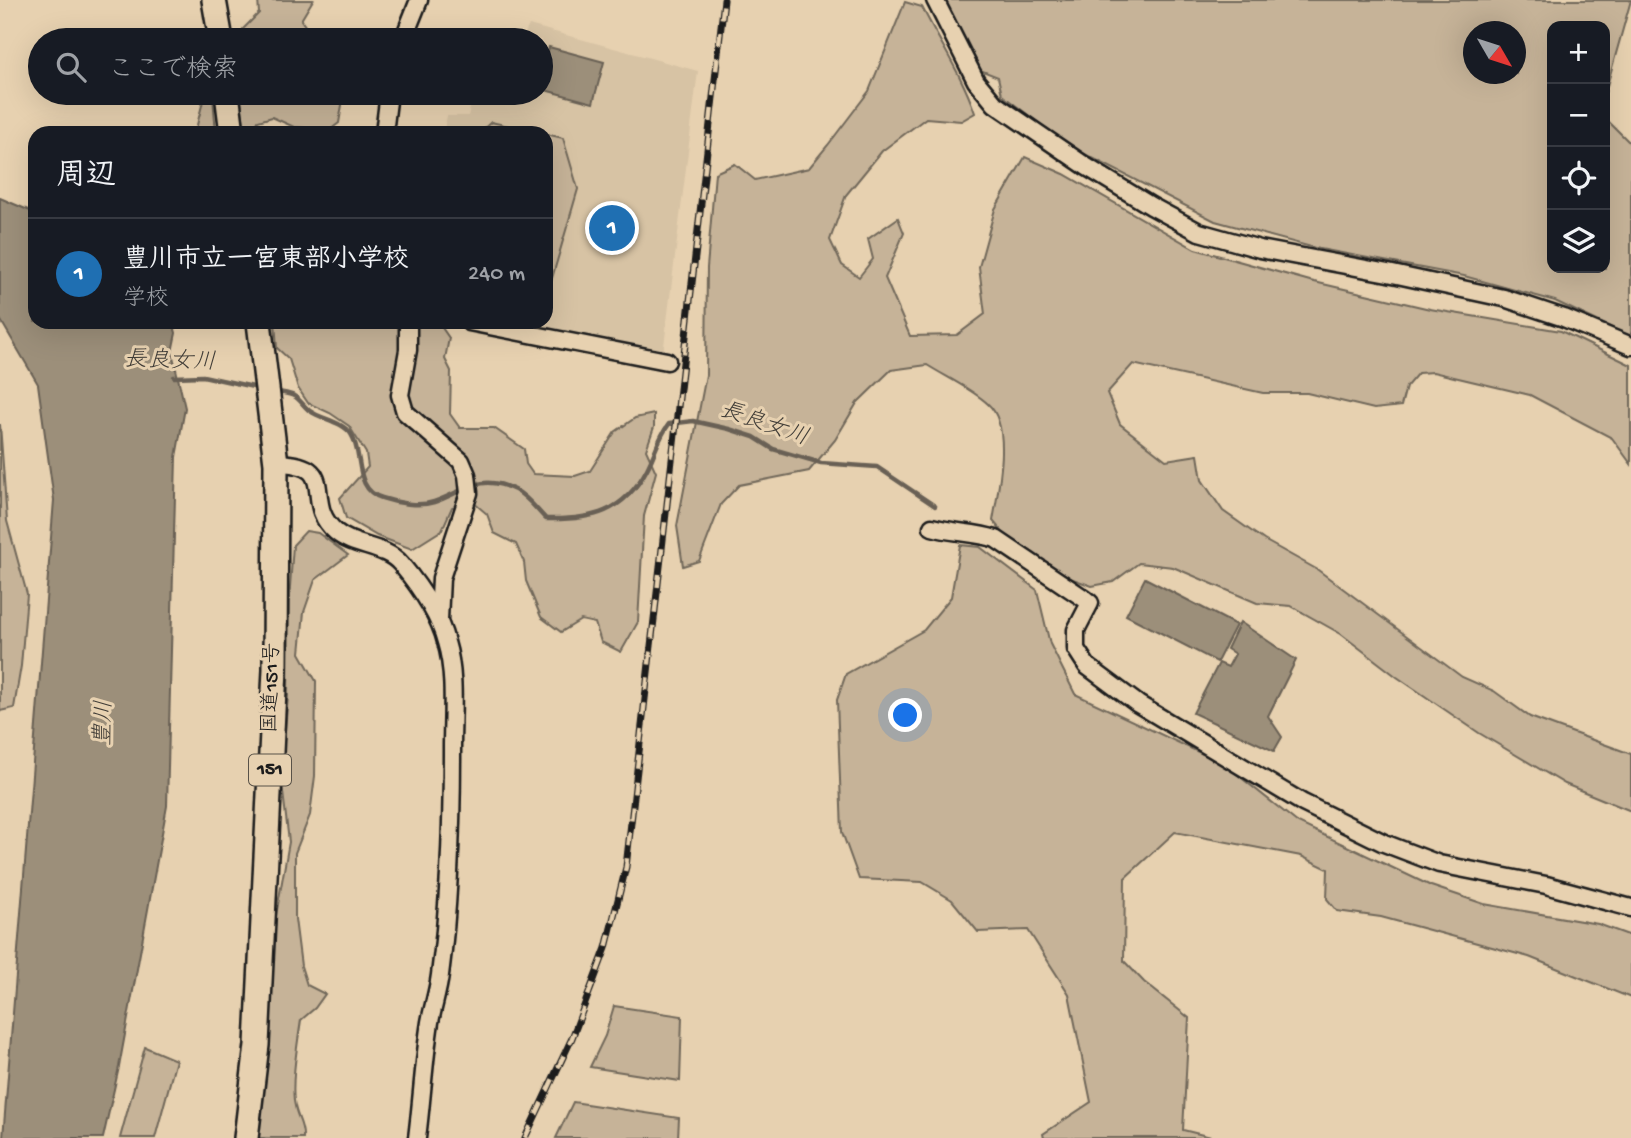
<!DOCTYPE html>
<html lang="ja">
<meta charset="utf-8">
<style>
:root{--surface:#171b24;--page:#20242c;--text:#f1f3f6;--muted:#9ea1a6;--line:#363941;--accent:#1f6fb2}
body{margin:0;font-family:"Gochi Hand","Klee One",sans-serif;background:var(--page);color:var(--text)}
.controls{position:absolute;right:21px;top:21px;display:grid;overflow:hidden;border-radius:14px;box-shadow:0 7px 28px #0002}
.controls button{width:63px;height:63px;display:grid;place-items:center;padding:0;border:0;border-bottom:2px solid var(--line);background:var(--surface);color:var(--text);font:35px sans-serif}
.compass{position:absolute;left:1463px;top:21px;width:63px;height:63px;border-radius:50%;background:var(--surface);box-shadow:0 7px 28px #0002;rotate:129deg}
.you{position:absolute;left:906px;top:716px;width:24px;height:24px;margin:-18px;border:5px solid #fff;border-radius:50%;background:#1a73e8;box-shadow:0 0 0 10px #1a73e833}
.badge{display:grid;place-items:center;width:46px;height:46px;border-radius:50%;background:var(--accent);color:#fff;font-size:23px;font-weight:700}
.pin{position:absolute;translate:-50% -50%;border:4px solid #fff;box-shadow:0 2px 7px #0006}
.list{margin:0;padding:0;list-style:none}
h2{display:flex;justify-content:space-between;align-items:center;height:91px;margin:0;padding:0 28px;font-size:30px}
h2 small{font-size:23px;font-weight:400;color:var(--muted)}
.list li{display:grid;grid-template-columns:46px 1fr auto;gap:21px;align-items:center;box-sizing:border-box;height:112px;padding:0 28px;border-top:2px solid var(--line)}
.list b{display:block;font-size:26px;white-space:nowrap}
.list p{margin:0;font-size:23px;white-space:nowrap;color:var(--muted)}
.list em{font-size:23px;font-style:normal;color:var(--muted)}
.icon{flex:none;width:38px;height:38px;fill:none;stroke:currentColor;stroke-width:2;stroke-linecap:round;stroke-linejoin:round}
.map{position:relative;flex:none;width:1631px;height:1138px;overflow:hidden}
.search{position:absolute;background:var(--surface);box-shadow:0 7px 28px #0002;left:28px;top:28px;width:525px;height:77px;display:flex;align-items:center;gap:18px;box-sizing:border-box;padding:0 24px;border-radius:38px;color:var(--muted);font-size:26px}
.panel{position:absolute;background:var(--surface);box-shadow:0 7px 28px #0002;left:28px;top:126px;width:525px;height:203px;border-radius:21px}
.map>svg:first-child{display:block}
.built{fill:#d7c3a4}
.green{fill:#c6b398;stroke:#71685a;stroke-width:2;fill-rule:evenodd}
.water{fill:#9c8f7a;stroke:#696154;stroke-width:2}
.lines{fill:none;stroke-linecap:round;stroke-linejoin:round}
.stream{stroke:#696154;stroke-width:4.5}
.minor-casing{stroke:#1c1c1c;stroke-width:21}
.highway-casing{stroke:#1c1c1c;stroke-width:28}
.minor{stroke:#e7d1b0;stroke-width:16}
.highway{stroke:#e7d1b0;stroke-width:23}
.rail-casing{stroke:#1c1c1c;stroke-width:7}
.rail{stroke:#e7d1b0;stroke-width:4.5;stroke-dasharray:13;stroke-linecap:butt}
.labels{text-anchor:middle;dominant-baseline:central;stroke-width:6;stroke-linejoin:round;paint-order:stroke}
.shield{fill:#e7d1b0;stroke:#595248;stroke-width:2}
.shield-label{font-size:19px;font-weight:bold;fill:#1c1c1c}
.street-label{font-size:21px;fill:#1c1c1c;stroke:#e7d1b0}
.water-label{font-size:23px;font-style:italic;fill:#423e38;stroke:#e7d1b0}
</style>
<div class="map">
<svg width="1631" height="1138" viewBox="0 0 1631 1138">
<rect width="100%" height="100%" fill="#e7d1b0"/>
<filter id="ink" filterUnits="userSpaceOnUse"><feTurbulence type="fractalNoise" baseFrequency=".0143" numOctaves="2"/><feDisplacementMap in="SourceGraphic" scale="14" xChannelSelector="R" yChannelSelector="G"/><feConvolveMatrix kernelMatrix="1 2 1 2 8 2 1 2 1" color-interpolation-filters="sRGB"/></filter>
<g filter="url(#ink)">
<!-- built -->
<path class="built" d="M 529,25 L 698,71 L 663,354 L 502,322 L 546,322 L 546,133 L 443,133 L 447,116 L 468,116 L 474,93 L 541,93 L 541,40 L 522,40 Z"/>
<!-- green -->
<g class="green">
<path d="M 258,0 L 313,0 L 301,20 L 308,30 L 328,40 L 239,40 L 243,29 L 259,13 Z"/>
<path d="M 942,0 L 1631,0 L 1605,93 L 1605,26 L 1552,26 L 1552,268 L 1605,268 L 1605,118 L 1631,144 L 1631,337 L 1555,301 L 1464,276 L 1315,248 L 1215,221 L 1069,146 L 1002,95 L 998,77 L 980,70 ZM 1474,32 L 1516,32 L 1516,74 L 1474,74 Z"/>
<path d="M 905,2 L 922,7 C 940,43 962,75 975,113 L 961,121 L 926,118 L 882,151 L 846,195 L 830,240 L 842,265 L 859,277 L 873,259 L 868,239 L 898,218 L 904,233 L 885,278 L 910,336 L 957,335 L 985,314 L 979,267 L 995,209 L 1025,157 L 1064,174 L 1195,249 L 1310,281 L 1430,309 L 1561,331 L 1631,365 L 1631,464 L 1612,438 L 1530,395 L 1433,372 L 1418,373 L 1406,387 L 1401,406 L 1374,409 L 1307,393 L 1263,393 L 1133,364 L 1107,393 L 1120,424 L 1166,460 L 1198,455 L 1202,480 L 1223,511 L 1264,540 L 1318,570 L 1462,677 L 1494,691 L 1530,717 L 1631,754 L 1631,811 L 1565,784 L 1479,733 L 1397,677 L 1341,634 L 1291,606 L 1257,603 L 1173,567 L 1139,563 L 1113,582 L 1092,586 L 1048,570 L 1016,548 L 993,521 C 998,490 1013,426 988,404 C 972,389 946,377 927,365 L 891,370 L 857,403 L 835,440 L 809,471 L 739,485 L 721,504 L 699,561 L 683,566 L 677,526 L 706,375 L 707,268 L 715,173 L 735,164 L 755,180 L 809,168 L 828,145 L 869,91 Z"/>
<path d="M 205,93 L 209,93 L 213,97 L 216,133 L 195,133 Z"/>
<path d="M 240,93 L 344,93 L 339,123 L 330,130 L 294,127 L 272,117 L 258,121 L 253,133 L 245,133 Z"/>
<path d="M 491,122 L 540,133 L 479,133 Z"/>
<path d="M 546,134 L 563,138 L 578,189 L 546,299 Z"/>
<path d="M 275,322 L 438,322 L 449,338 L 445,359 L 451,371 L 450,414 L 460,428 L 494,428 L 524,449 L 526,464 L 533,474 L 575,476 L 590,471 L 615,432 L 635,418 L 654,414 L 654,427 L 646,450 L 656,472 L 644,516 L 638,622 L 621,652 L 601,642 L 595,623 L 581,620 L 561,632 L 541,617 L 526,581 L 524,562 L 516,544 L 494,533 L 487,514 L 473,502 L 452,507 L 442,530 L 412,549 L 377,536 L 346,518 L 340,498 L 368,467 L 366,453 L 349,426 L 330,413 L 308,403 L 298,388 L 289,359 L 277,348 Z"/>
<path d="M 0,424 L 7,521 L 27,594 L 21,666 L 14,708 L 0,711 Z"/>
<path d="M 306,531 L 318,533 L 348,555 L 315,580 L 304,612 L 300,653 L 316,681 L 315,776 L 310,815 L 295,853 L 295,919 L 301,966 L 307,985 L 325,994 L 315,1008 L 301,1020 C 298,1041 290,1086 295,1106 C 297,1118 304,1125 303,1138 L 258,1138 L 271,944 L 289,842 L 281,775 L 288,696 L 289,601 L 293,545 Z"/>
<path d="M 960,545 L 980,547 L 1037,590 L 1050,644 L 1075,694 L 1224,764 L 1298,823 L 1431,886 L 1484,904 L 1598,924 L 1631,936 L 1631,998 L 1529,957 L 1381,917 L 1337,911 L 1327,899 L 1328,869 L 1301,856 L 1175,832 L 1125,878 L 1124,961 L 1144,982 L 1189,1018 L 1183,1130 L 1215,1138 L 1044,1138 L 1043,1134 L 1091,1102 L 1069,994 L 1028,930 L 978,932 L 952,900 L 922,882 L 859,879 L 842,832 L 837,700 L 846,674 L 924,630 L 951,597 Z"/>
<path d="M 614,1006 L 682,1016 L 680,1081 L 590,1067 L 605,1036 Z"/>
<path d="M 145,1047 L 176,1060 L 155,1138 L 120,1138 Z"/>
<path d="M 573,1102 L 679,1118 L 678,1138 L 556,1138 Z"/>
</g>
<!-- water -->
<g class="water">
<path d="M 549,47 L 604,62 L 593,103 L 541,89 L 541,78 Z"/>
<path d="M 0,198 L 35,213 L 35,322 L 173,322 L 176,333 L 172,352 L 185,408 L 176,457 L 167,806 L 119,1067 L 103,1138 L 3,1138 L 54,500 L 38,384 L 0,319 Z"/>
<path d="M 1145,578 L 1236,625 L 1217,662 L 1126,615 Z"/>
<path d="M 1240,622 L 1296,660 L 1268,716 L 1282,737 L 1274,751 L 1193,713 L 1219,663 L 1228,667 L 1235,654 L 1227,649 Z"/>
</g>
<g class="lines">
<!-- stream -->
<g class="stream">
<path d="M 174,377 L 203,376 L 258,388"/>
<path d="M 274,391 C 280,393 289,393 294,396 C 300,399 304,407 310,411 C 321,419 343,422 351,434 C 364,454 353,489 382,498 C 397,503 419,507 434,502 C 464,492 479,472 515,490 C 527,496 537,510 546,519 C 592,520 624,513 647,469 C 655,454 658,438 669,424 L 693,421 L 729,429 L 754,437 L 773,449 L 821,463 L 877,467 L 935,506"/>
</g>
<defs>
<g id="minor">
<path d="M 935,0 L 976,81 L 995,104 L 1087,167 L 1151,206 L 1199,232 L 1260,249 L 1388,273 L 1504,298 L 1564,318 L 1631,346"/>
<path d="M 403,40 L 419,0"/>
<path d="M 384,133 L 389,93"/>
<path d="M 408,322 L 408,350 L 400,395 L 405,412 L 461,461 L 467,475 L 469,493 L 441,578 L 439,620"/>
<path d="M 469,322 L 667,361"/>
<path d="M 276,463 C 343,464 300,501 336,532 C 355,548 385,545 401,564 C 420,587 439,614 446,642 C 456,675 452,713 452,748 C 452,823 450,900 440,975 C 438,991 433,1006 430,1022 C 424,1060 422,1099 417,1138"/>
<path d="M 932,527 C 953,533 975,532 996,539 L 1085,599 L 1090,603 L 1076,630 L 1076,649 L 1087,666 L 1138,704 L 1303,803 L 1384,843 L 1439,864 L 1546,885 L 1631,908"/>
</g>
<g id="highway">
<path d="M 214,0 L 221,40"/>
<path d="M 227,93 L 232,133"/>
<path d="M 246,1138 L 257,1045 L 275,669 L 276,463 L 259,322"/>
</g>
</defs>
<!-- minor casing -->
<use href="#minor" class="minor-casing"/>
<!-- highway casing -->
<use href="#highway" class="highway-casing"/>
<!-- minor -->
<use href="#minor" class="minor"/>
<!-- highway -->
<use href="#highway" class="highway"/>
<defs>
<path id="rail" d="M 525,1138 L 572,1038 L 606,948 L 626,867 L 724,0"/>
</defs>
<!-- rail casing -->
<use href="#rail" class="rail-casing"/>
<!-- rail -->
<use href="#rail" class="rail"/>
</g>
</g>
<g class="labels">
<!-- shield labels -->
<rect class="shield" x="249" y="754.5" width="42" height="31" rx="5"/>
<g class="shield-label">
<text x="270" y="770">151</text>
</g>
<!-- street labels -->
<g class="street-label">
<text transform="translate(273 688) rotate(-88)">国道151号</text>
</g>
<!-- water labels -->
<g class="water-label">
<text transform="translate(170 362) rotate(2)">長良女川</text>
<text transform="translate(764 425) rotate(19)">長良女川</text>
<text transform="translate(105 723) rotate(-88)">豊川</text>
</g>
</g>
</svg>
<div class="controls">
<button>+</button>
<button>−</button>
<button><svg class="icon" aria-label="locate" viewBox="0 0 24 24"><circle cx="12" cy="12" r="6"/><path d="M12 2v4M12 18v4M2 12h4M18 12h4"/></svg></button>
<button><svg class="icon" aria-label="layers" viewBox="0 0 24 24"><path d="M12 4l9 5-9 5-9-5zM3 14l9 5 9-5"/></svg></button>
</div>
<svg class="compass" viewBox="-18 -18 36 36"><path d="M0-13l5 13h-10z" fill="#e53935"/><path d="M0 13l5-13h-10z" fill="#9ea1a6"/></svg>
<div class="you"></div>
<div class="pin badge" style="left:612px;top:228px">1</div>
<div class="search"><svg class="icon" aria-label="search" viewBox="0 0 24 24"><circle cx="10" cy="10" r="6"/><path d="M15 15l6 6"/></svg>ここで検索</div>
<section class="panel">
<h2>周辺<small></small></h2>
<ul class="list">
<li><span class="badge">1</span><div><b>豊川市立一宮東部小学校</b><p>学校</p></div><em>240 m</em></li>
</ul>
</section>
</div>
